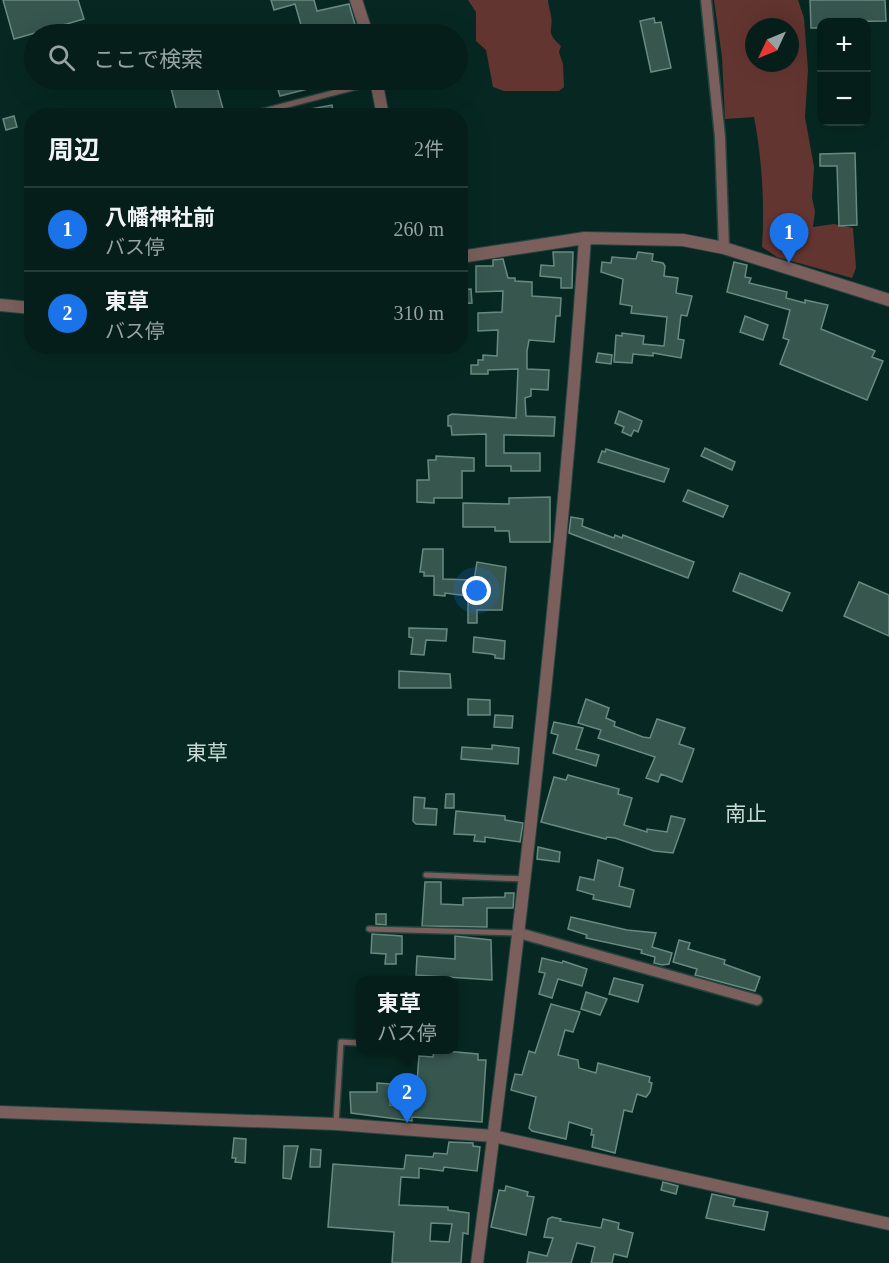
<!DOCTYPE html>
<html lang="ja">
<meta charset="utf-8">
<style>
:root{--surface:#051e1a;--page:#132b27;--text:#f1f3f6;--muted:#97a2a2;--line:#263c39;--accent:#1a73e8}
body{margin:0;font-family:"Times New Roman","Noto Sans JP",serif;background:var(--page);color:var(--text)}
.controls{position:absolute;right:18px;top:18px;display:grid;overflow:hidden;border-radius:12px;box-shadow:0 6px 24px #0002}
.controls button{width:54px;height:54px;display:grid;place-items:center;padding:0;border:0;border-bottom:2px solid var(--line);background:var(--surface);color:var(--text);font:30px sans-serif}
.compass{position:absolute;left:745px;top:18px;width:54px;height:54px;border-radius:50%;background:var(--surface);box-shadow:0 6px 24px #0002;rotate:226deg}
.you{position:absolute;left:477px;top:591px;width:21px;height:21px;margin:-15px;border:4px solid #fff;border-radius:50%;background:#1a73e8;box-shadow:0 0 0 9px #1a73e833}
.badge{display:grid;place-items:center;width:39px;height:39px;border-radius:50%;background:var(--accent);color:#fff;font-size:20px;font-weight:700}
.pin{position:absolute;translate:-50% -50px;filter:drop-shadow(0 2px 3px #0008)}
.pin::after{content:'';position:absolute;top:32px;width:21px;height:18px;background:inherit;clip-path:polygon(0 0,100% 0,50% 100%)}
.popup{position:absolute;left:356px;top:976px;width:102px;height:78px;box-sizing:border-box;display:grid;place-content:center;border-radius:12px;background:var(--surface);filter:drop-shadow(0 2px 4px #0005);font-size:20px;white-space:nowrap;color:var(--muted)}
.popup b{font-size:22px;color:var(--text)}
.popup::after{content:'';position:absolute;left:50%;top:100%;margin-left:-12px;border:12px solid transparent;border-top-color:var(--surface)}
.list{margin:0;padding:0;list-style:none}
h2{display:flex;justify-content:space-between;align-items:center;height:78px;margin:0;padding:0 24px;font-size:26px}
h2 small{font-size:20px;font-weight:400;color:var(--muted)}
.list li{display:grid;grid-template-columns:39px 1fr auto;gap:18px;align-items:center;box-sizing:border-box;height:84px;padding:0 24px;border-top:2px solid var(--line)}
.list b{display:block;font-size:22px;white-space:nowrap}
.list p{margin:0;font-size:20px;white-space:nowrap;color:var(--muted)}
.list em{font-size:20px;font-style:normal;color:var(--muted)}
.icon{flex:none;width:33px;height:33px;fill:none;stroke:currentColor;stroke-width:2;stroke-linecap:round;stroke-linejoin:round}
.map{position:relative;flex:none;width:889px;height:1263px;overflow:hidden}
.search{position:absolute;background:var(--surface);box-shadow:0 6px 24px #0002;left:24px;top:24px;width:444px;height:66px;display:flex;align-items:center;gap:15px;box-sizing:border-box;padding:0 21px;border-radius:33px;color:var(--muted);font-size:22px}
.panel{position:absolute;background:var(--surface);box-shadow:0 6px 24px #0002;left:24px;top:108px;width:444px;height:246px;border-radius:24px}
.map>svg:first-child{display:block}
.green{fill:#633531;fill-rule:evenodd}
.building{fill:#36564e;stroke:#688a81;stroke-width:1.5;fill-rule:evenodd}
.lines{fill:none;stroke-linecap:round;stroke-linejoin:round}
.service-casing{stroke:#26443f;stroke-width:8}
.minor-casing{stroke:#26443f;stroke-width:13}
.tertiary-casing{stroke:#26443f;stroke-width:14}
.service{stroke:#7a5f5c;stroke-width:5}
.minor{stroke:#7a5f5c;stroke-width:10}
.tertiary{stroke:#7a5f5c;stroke-width:12}
.labels{text-anchor:middle;dominant-baseline:central;stroke-width:6;stroke-linejoin:round;paint-order:stroke}
.neighbourhood-label{font-size:21px;fill:#c9dad5;stroke:#072822}
</style>
<div class="map">
<svg width="889" height="1263" viewBox="0 0 889 1263">
<rect width="100%" height="100%" fill="#072822"/>
<!-- green -->
<g class="green">
<path d="M 468,0 L 548,0 C 548,5 550,10 551,15 C 554,32 544,30 561,46 L 559,52 L 563,64 L 564,87 L 559,91 L 504,91 L 493,87 L 486,50 L 476,41 L 476,12 Z"/>
<path d="M 714,0 L 798,0 L 804,18 L 808,70 L 805,117 L 814,167 L 812,198 L 815,211 L 813,227 L 834,224 L 853,228 L 856,268 L 852,278 L 777,257 L 762,247 C 765,205 762,159 754,117 L 725,119 L 722,57 ZM 754,27 L 790,27 L 790,63 L 754,63 Z"/>
</g>
<!-- building -->
<g class="building">
<path d="M 3,0 L 78,0 L 84,19 L 14,39 Z"/>
<path d="M 271,0 L 314,0 L 317,11 L 349,4 L 356,28 L 327,34 L 315,33 L 301,25 L 295,4 L 274,10 Z"/>
<path d="M 810,0 L 885,0 L 886,21 L 822,22 L 822,28 L 811,28 Z"/>
<path d="M 654,18 L 655,23 L 661,22 L 671,68 L 651,72 L 640,21 Z"/>
<path d="M 169,80 L 215,80 L 225,116 L 178,116 Z"/>
<path d="M 275,80 L 330,80 L 331,83 L 280,96 Z"/>
<path d="M 332,105 L 334,116 L 300,116 L 299,111 Z"/>
<path d="M 14,116 L 17,127 L 6,130 L 3,119 Z"/>
<path d="M 855,153 L 857,225 L 839,226 L 837,166 L 820,166 L 820,154 Z"/>
<path d="M 553,252 L 573,252 L 572,288 L 561,288 L 561,278 L 540,276 L 541,265 L 554,266 Z"/>
<path d="M 638,252 L 653,254 L 652,261 L 663,263 L 665,266 L 664,276 L 678,278 L 676,293 L 692,296 L 687,316 L 681,315 L 678,339 L 684,340 L 681,358 L 653,353 L 653,356 L 633,354 L 632,363 L 614,362 L 616,335 L 622,336 L 622,333 L 644,336 L 643,344 L 664,346 L 667,317 L 631,313 L 632,306 L 620,304 L 623,279 L 601,272 L 602,262 L 611,263 L 612,257 L 636,259 Z"/>
<path d="M 503,259 L 508,278 L 515,278 L 515,281 L 532,282 L 532,296 L 561,298 L 560,316 L 556,316 L 554,342 L 529,340 L 527,351 L 527,369 L 549,370 L 548,390 L 531,389 L 531,396 L 525,398 L 526,416 L 555,417 L 554,436 L 504,435 L 504,453 L 540,453 L 540,471 L 511,471 L 511,466 L 486,466 L 486,434 L 452,435 L 451,426 L 448,426 L 448,416 L 452,414 L 516,418 L 518,369 L 488,370 L 488,374 L 471,374 L 471,365 L 478,365 L 478,360 L 483,360 L 483,355 L 497,356 L 498,330 L 478,331 L 478,313 L 502,312 L 503,291 L 476,292 L 476,266 L 493,266 L 493,260 Z"/>
<path d="M 734,262 L 747,265 L 745,277 L 751,278 L 749,283 L 787,292 L 786,298 L 805,303 L 805,300 L 828,305 L 821,329 L 875,351 L 872,357 L 883,361 L 867,400 L 780,364 L 789,340 L 783,338 L 790,310 L 727,292 Z"/>
<path d="M 471,289 L 472,303 L 460,304 L 460,290 Z"/>
<path d="M 745,316 L 768,325 L 763,340 L 740,332 Z"/>
<path d="M 598,353 L 612,355 L 611,364 L 596,362 Z"/>
<path d="M 619,411 L 642,421 L 638,432 L 634,430 L 631,436 L 622,432 L 624,427 L 615,423 Z"/>
<path d="M 705,448 L 735,462 L 732,470 L 701,456 Z"/>
<path d="M 606,449 L 669,469 L 664,482 L 598,462 L 602,451 L 605,452 Z"/>
<path d="M 436,456 L 474,458 L 474,471 L 462,471 L 462,498 L 434,498 L 434,503 L 417,502 L 417,480 L 429,480 L 428,460 L 436,460 Z"/>
<path d="M 688,490 L 728,506 L 723,517 L 683,501 Z"/>
<path d="M 550,497 L 550,542 L 510,542 L 509,531 L 495,531 L 495,527 L 463,527 L 463,503 L 509,504 L 509,498 Z"/>
<path d="M 571,517 L 583,519 L 582,526 L 614,538 L 615,535 L 622,538 L 623,535 L 694,562 L 688,578 L 569,533 Z"/>
<path d="M 423,549 L 443,549 L 443,579 L 474,580 L 477,562 L 506,567 L 502,610 L 477,610 L 477,623 L 468,623 L 468,596 L 445,593 L 445,596 L 434,595 L 434,576 L 424,576 L 424,572 L 420,572 Z"/>
<path d="M 740,573 L 790,593 L 782,611 L 733,591 Z"/>
<path d="M 859,582 L 889,595 L 889,636 L 844,616 Z"/>
<path d="M 409,628 L 447,629 L 446,641 L 426,640 L 424,655 L 411,654 L 413,638 L 409,637 Z"/>
<path d="M 474,637 L 505,641 L 504,659 L 495,658 L 495,655 L 491,654 L 473,652 Z"/>
<path d="M 399,671 L 450,674 L 451,688 L 399,688 Z"/>
<path d="M 468,699 L 490,700 L 490,715 L 468,715 Z"/>
<path d="M 586,699 L 609,708 L 606,718 L 615,722 L 614,726 L 643,737 L 650,738 L 657,719 L 685,728 L 679,744 L 694,749 L 682,782 L 661,774 L 658,782 L 646,778 L 655,757 L 598,738 L 601,730 L 578,723 Z"/>
<path d="M 495,715 L 513,716 L 512,728 L 494,727 Z"/>
<path d="M 554,722 L 583,728 L 576,749 L 599,755 L 596,766 L 553,753 L 558,735 L 551,733 Z"/>
<path d="M 492,745 L 519,748 L 518,764 L 461,759 L 462,747 L 492,749 Z"/>
<path d="M 568,775 L 619,789 L 618,794 L 632,798 L 624,825 L 647,832 L 647,829 L 667,832 L 671,816 L 685,819 L 673,853 L 654,851 L 615,838 L 607,837 L 606,839 L 541,822 L 554,777 L 566,780 Z"/>
<path d="M 446,794 L 454,794 L 454,808 L 445,808 Z"/>
<path d="M 414,797 L 425,798 L 424,808 L 437,809 L 436,825 L 416,824 L 413,821 Z"/>
<path d="M 456,811 L 505,816 L 505,820 L 523,823 L 520,842 L 485,837 L 485,842 L 474,841 L 475,835 L 454,834 Z"/>
<path d="M 538,847 L 560,852 L 559,862 L 537,859 Z"/>
<path d="M 598,860 L 623,868 L 619,886 L 634,890 L 630,907 L 593,899 L 594,895 L 577,890 L 580,877 L 594,880 Z"/>
<path d="M 425,882 L 441,882 L 441,904 L 463,905 L 463,898 L 505,897 L 505,893 L 514,893 L 513,908 L 487,908 L 487,927 L 422,926 Z"/>
<path d="M 376,914 L 386,914 L 386,925 L 376,924 Z"/>
<path d="M 571,917 L 627,930 L 656,933 L 652,947 L 672,953 L 669,964 L 662,965 L 654,963 L 655,957 L 641,953 L 642,950 L 586,938 L 587,935 L 568,929 Z"/>
<path d="M 372,934 L 402,936 L 402,954 L 396,954 L 396,964 L 385,964 L 386,954 L 371,953 Z"/>
<path d="M 455,936 L 491,940 L 492,980 L 416,975 L 417,956 L 455,959 Z"/>
<path d="M 679,940 L 690,943 L 688,949 L 725,960 L 724,964 L 760,977 L 755,991 L 695,975 L 697,969 L 673,962 Z"/>
<path d="M 542,958 L 562,963 L 563,961 L 587,969 L 582,986 L 558,979 L 552,998 L 539,994 L 545,973 L 539,972 Z"/>
<path d="M 614,978 L 643,985 L 638,1002 L 609,994 Z"/>
<path d="M 586,992 L 607,999 L 600,1015 L 581,1009 Z"/>
<path d="M 551,1004 L 580,1012 L 573,1032 L 565,1030 L 558,1055 L 578,1060 L 579,1068 L 596,1073 L 598,1063 L 650,1077 L 649,1082 L 652,1083 L 650,1092 L 646,1097 L 637,1094 L 632,1112 L 624,1110 L 615,1153 L 592,1147 L 594,1135 L 591,1135 L 592,1129 L 569,1122 L 566,1139 L 532,1131 L 529,1128 L 536,1097 L 511,1090 L 515,1074 L 522,1075 L 529,1051 L 535,1053 Z"/>
<path d="M 434,1050 L 478,1054 L 478,1060 L 486,1060 L 482,1122 L 412,1117 L 412,1121 L 351,1113 L 350,1092 L 377,1092 L 377,1083 L 391,1084 L 390,1105 L 415,1108 L 419,1056 L 433,1057 Z"/>
<path d="M 234,1138 L 246,1139 L 245,1163 L 235,1162 L 236,1158 L 232,1158 Z"/>
<path d="M 449,1142 L 473,1143 L 473,1146 L 480,1147 L 477,1171 L 444,1167 L 443,1171 L 419,1168 L 419,1178 L 401,1177 L 399,1205 L 448,1207 L 448,1210 L 469,1213 L 468,1234 L 463,1233 L 461,1263 L 392,1263 L 394,1232 L 328,1227 L 333,1164 L 404,1169 L 406,1155 L 433,1157 L 434,1153 L 447,1154 ZM 431,1223 L 452,1224 L 449,1242 L 430,1241 Z"/>
<path d="M 284,1146 L 298,1146 L 291,1179 L 283,1178 Z"/>
<path d="M 311,1149 L 321,1150 L 320,1167 L 310,1167 Z"/>
<path d="M 663,1182 L 678,1186 L 676,1194 L 661,1190 Z"/>
<path d="M 506,1186 L 528,1192 L 527,1196 L 534,1197 L 526,1235 L 491,1227 L 499,1190 L 505,1191 Z"/>
<path d="M 712,1194 L 735,1199 L 733,1206 L 768,1212 L 764,1230 L 706,1218 Z"/>
<path d="M 552,1217 L 561,1219 L 560,1221 L 601,1228 L 603,1219 L 619,1223 L 618,1229 L 633,1233 L 627,1257 L 614,1254 L 612,1263 L 591,1263 L 595,1247 L 577,1243 L 571,1263 L 527,1263 L 529,1252 L 547,1256 L 553,1238 L 544,1237 L 548,1219 Z"/>
</g>
<g class="lines">
<defs>
<g id="service">
<path d="M 260,112 L 375,82"/>
<path d="M 426,875 L 525,879"/>
<path d="M 369,929 L 517,933"/>
<path d="M 336,1123 L 341,1042 L 360,1043"/>
</g>
<g id="minor">
<path d="M 706,0 L 720,137 L 724,248"/>
<path d="M 519,933 L 757,1000"/>
</g>
<g id="tertiary">
<path d="M 356,0 L 367,34"/>
<path d="M 376,80 L 383,116"/>
<path d="M 460,257 L 585,238 L 683,240 L 724,248 L 889,300"/>
<path d="M 0,305 L 32,308"/>
<path d="M 0,1112 L 336,1124 L 493,1136 L 889,1224"/>
<path d="M 477,1263 C 522,922 561,581 585,238"/>
</g>
</defs>
<!-- service casing -->
<use href="#service" class="service-casing"/>
<!-- minor casing -->
<use href="#minor" class="minor-casing"/>
<!-- tertiary casing -->
<use href="#tertiary" class="tertiary-casing"/>
<!-- service -->
<use href="#service" class="service"/>
<!-- minor -->
<use href="#minor" class="minor"/>
<!-- tertiary -->
<use href="#tertiary" class="tertiary"/>
</g>
<g class="labels">
<!-- neighbourhood labels -->
<g class="neighbourhood-label">
<text x="207" y="753">東草</text>
<text x="746" y="814">南止</text>
</g>
</g>
</svg>
<div class="controls">
<button>+</button>
<button>−</button>
</div>
<svg class="compass" viewBox="-18 -18 36 36"><path d="M0-13l5 13h-10z" fill="#e53935"/><path d="M0 13l5-13h-10z" fill="#97a2a2"/></svg>
<div class="you"></div>
<div class="pin badge" style="left:789px;top:263px">1</div>
<div class="pin badge" style="left:407px;top:1123px">2</div>
<div class="popup"><b>東草</b>バス停</div>
<div class="search"><svg class="icon" aria-label="search" viewBox="0 0 24 24"><circle cx="10" cy="10" r="6"/><path d="M15 15l6 6"/></svg>ここで検索</div>
<section class="panel">
<h2>周辺<small>2件</small></h2>
<ul class="list">
<li><span class="badge">1</span><div><b>八幡神社前</b><p>バス停</p></div><em>260 m</em></li>
<li><span class="badge">2</span><div><b>東草</b><p>バス停</p></div><em>310 m</em></li>
</ul>
</section>
</div>
